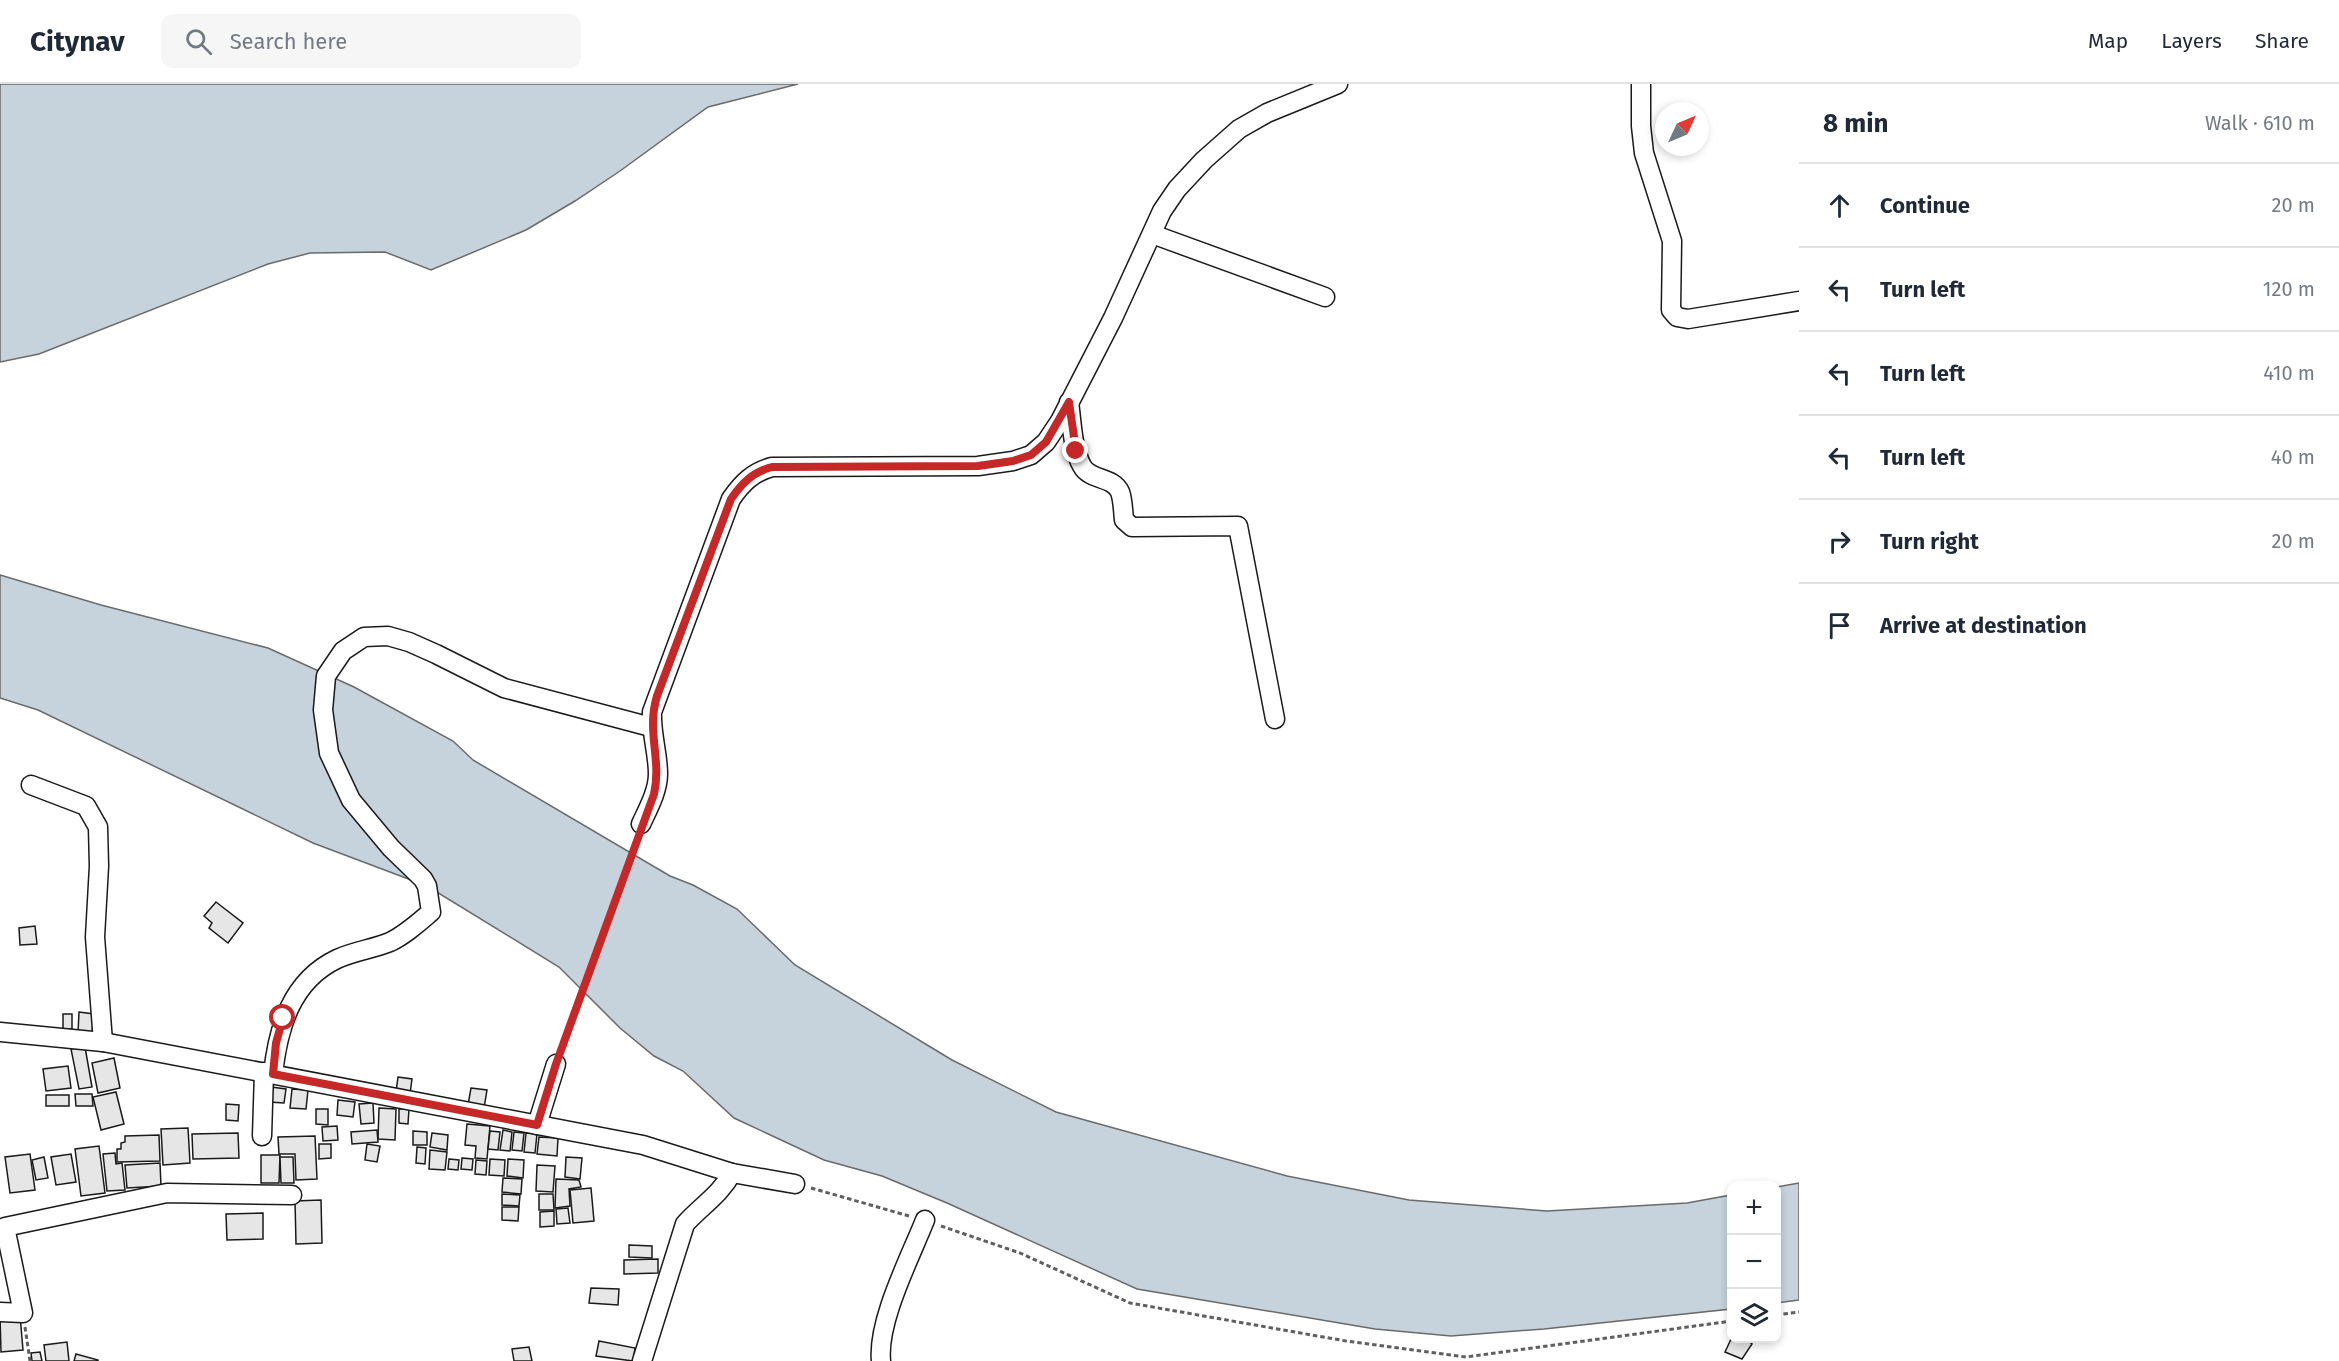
<!DOCTYPE html>
<meta charset="utf-8">
<style>
:root{--surface:#fff;--page:#f6f6f7;--text:#1f2937;--muted:#747a83;--line:#e0e1e3}
body{margin:0;font-family:"Fira Sans",sans-serif;background:var(--page);color:var(--text)}
.controls{position:absolute;right:18px;bottom:18px;display:grid;overflow:hidden;border-radius:12px;box-shadow:0 3px 9px #0003}
.controls button{width:54px;height:54px;display:grid;place-items:center;padding:0;border:0;border-bottom:2px solid var(--line);background:var(--surface);color:var(--text);font:30px sans-serif}
.compass{position:absolute;left:1655px;top:18px;width:54px;height:54px;border-radius:50%;background:var(--surface);box-shadow:0 3px 9px #0003;rotate:46deg}
.stop{position:absolute;width:18px;height:18px;margin:-14px;border:4px solid #c62828;border-radius:50%;background:#fff}
.stop.end{background:#c62828;border-color:#fff;box-shadow:0 2px 6px #0008}
.list{margin:0;padding:0;list-style:none}
h2{display:flex;justify-content:space-between;align-items:center;height:78px;margin:0;padding:0 24px;font-size:26px}
h2 small{font-size:20px;font-weight:400;color:var(--muted)}
.list li{display:grid;grid-template-columns:39px 1fr auto;gap:18px;align-items:center;box-sizing:border-box;height:84px;padding:0 24px;border-top:2px solid var(--line)}
.list b{display:block;font-size:22px;white-space:nowrap}
.list em{font-size:20px;font-style:normal;color:var(--muted)}
.icon{flex:none;width:33px;height:33px;fill:none;stroke:currentColor;stroke-width:2;stroke-linecap:round;stroke-linejoin:round}
.map{position:relative;flex:none;width:1799px;height:1277px;overflow:hidden}
header{display:flex;align-items:center;gap:36px;box-sizing:border-box;height:84px;padding:0 30px;background:var(--surface);border-bottom:2px solid var(--line)}
header strong{font-size:28px}
nav{display:flex;gap:33px;margin-inline-start:auto;font-size:21px}
.search{width:420px;height:54px;background:var(--page);display:flex;align-items:center;gap:15px;box-sizing:border-box;padding:0 21px;border-radius:12px;color:var(--muted);font-size:22px}
main{display:flex}
aside{flex:1;background:var(--surface)}
.map>svg:first-child{display:block}
.water{fill:#c6d2dc;stroke:#6a6a6a;stroke-width:1.5}
.building{fill:#e6e6e6;stroke:#1a1a1a;stroke-width:1.5}
.lines{fill:none;stroke-linecap:round;stroke-linejoin:round}
.minor-casing{stroke:#1a1a1a;stroke-width:21}
.path{stroke:#5f5f5f;stroke-width:3;stroke-dasharray:4.5 3;stroke-linecap:butt}
.minor{stroke:#fff;stroke-width:18}
.route{stroke:#c62828;stroke-width:8}
</style>
<header>
<strong>Citynav</strong>
<div class="search"><svg class="icon" aria-label="search" viewBox="0 0 24 24"><circle cx="10" cy="10" r="6"/><path d="M15 15l6 6"/></svg>Search here</div>
<nav><a>Map</a><a>Layers</a><a>Share</a></nav>
</header>
<main>
<div class="map">
<svg width="1799" height="1277" viewBox="0 0 1799 1277">
<rect width="100%" height="100%" fill="#fff"/>
<!-- water -->
<g class="water">
<path d="M 0,0 L 798,0 L 708,23 L 620,87 L 575,117 L 526,146 L 431,186 L 385,168 L 310,169 L 268,180 L 39,270 L 0,278 Z"/>
<path d="M 0,491 L 101,521 L 268,564 L 354,603 L 453,657 L 473,676 L 670,792 L 693,801 L 737,825 L 795,881 L 952,976 L 1056,1028 L 1287,1092 L 1409,1116 L 1547,1127 L 1687,1119 L 1731,1111 L 1731,1225 L 1544,1245 L 1451,1252 L 1375,1245 L 1137,1205 L 947,1119 L 882,1092 L 824,1076 L 734,1034 L 683,987 L 654,972 L 620,944 L 559,883 L 427,802 L 313,759 L 38,626 L 0,614 Z"/>
<path d="M 1799,1099 L 1799,1216 L 1777,1219 L 1777,1103 Z"/>
</g>
<!-- building -->
<g class="building">
<path d="M 216,818 L 243,839 L 228,859 L 209,844 L 212,839 L 204,832 Z"/>
<path d="M 35,842 L 37,860 L 20,861 L 19,844 Z"/>
<path d="M 79,928 L 94,930 L 92,950 L 78,949 Z"/>
<rect x="63" y="930" width="9" height="15"/>
<path d="M 85,963 L 92,1003 L 79,1005 L 71,965 Z"/>
<path d="M 114,974 L 120,1004 L 98,1009 L 92,979 Z"/>
<path d="M 68,982 L 71,1004 L 46,1007 L 43,985 Z"/>
<path d="M 398,993 L 412,995 L 410,1010 L 396,1008 Z"/>
<path d="M 271,1003 L 286,1005 L 284,1019 L 269,1018 Z"/>
<path d="M 471,1004 L 487,1006 L 484,1024 L 468,1021 Z"/>
<path d="M 292,1005 L 308,1006 L 306,1025 L 290,1024 Z"/>
<path d="M 116,1008 L 124,1040 L 101,1046 L 93,1013 Z"/>
<path d="M 75,1010 L 92,1010 L 93,1022 L 76,1022 Z"/>
<rect x="46" y="1011" width="23" height="11"/>
<path d="M 338,1016 L 355,1018 L 353,1033 L 337,1031 Z"/>
<path d="M 373,1019 L 374,1039 L 361,1040 L 359,1020 Z"/>
<path d="M 226,1020 L 239,1021 L 238,1037 L 226,1036 Z"/>
<path d="M 379,1024 L 396,1025 L 395,1056 L 378,1055 Z"/>
<path d="M 316,1025 L 328,1025 L 328,1041 L 316,1040 Z"/>
<path d="M 399,1025 L 409,1025 L 408,1040 L 399,1039 Z"/>
<path d="M 467,1040 L 490,1042 L 487,1075 L 475,1074 L 476,1062 L 465,1061 Z"/>
<path d="M 337,1042 L 338,1056 L 323,1057 L 322,1043 Z"/>
<path d="M 188,1044 L 190,1079 L 163,1081 L 161,1045 Z"/>
<path d="M 377,1046 L 378,1058 L 352,1060 L 351,1048 Z"/>
<path d="M 503,1046 L 512,1048 L 510,1067 L 500,1066 Z"/>
<path d="M 413,1047 L 427,1048 L 427,1061 L 413,1061 Z"/>
<path d="M 490,1047 L 500,1048 L 498,1066 L 488,1065 Z"/>
<path d="M 514,1048 L 524,1049 L 522,1067 L 512,1066 Z"/>
<path d="M 238,1049 L 239,1074 L 193,1075 L 192,1050 Z"/>
<path d="M 432,1049 L 448,1051 L 447,1066 L 430,1063 Z"/>
<path d="M 526,1049 L 537,1050 L 535,1069 L 524,1068 Z"/>
<path d="M 159,1051 L 160,1077 L 117,1078 L 117,1065 L 121,1065 L 121,1059 L 125,1058 L 125,1052 Z"/>
<path d="M 315,1052 L 317,1095 L 296,1096 L 295,1070 L 279,1070 L 278,1053 Z"/>
<path d="M 539,1053 L 558,1054 L 557,1072 L 537,1070 Z"/>
<path d="M 319,1060 L 331,1060 L 331,1074 L 319,1075 Z"/>
<path d="M 367,1060 L 380,1062 L 377,1078 L 365,1076 Z"/>
<path d="M 99,1062 L 105,1109 L 81,1112 L 75,1065 Z"/>
<path d="M 417,1063 L 426,1064 L 425,1080 L 416,1079 Z"/>
<path d="M 430,1066 L 447,1068 L 445,1086 L 429,1085 Z"/>
<path d="M 115,1069 L 116,1080 L 122,1079 L 125,1106 L 107,1107 L 103,1070 Z"/>
<path d="M 30,1070 L 35,1106 L 10,1109 L 5,1073 Z"/>
<path d="M 71,1070 L 76,1098 L 56,1101 L 51,1073 Z"/>
<path d="M 261,1071 L 280,1071 L 279,1099 L 261,1099 Z"/>
<path d="M 44,1073 L 48,1094 L 36,1096 L 32,1076 Z"/>
<path d="M 280,1073 L 293,1073 L 294,1099 L 281,1099 Z"/>
<path d="M 566,1073 L 582,1074 L 580,1095 L 565,1093 Z"/>
<path d="M 462,1074 L 473,1075 L 472,1086 L 461,1085 Z"/>
<path d="M 449,1075 L 459,1076 L 458,1086 L 448,1085 Z"/>
<path d="M 490,1075 L 505,1076 L 504,1092 L 489,1091 Z"/>
<path d="M 508,1075 L 524,1076 L 523,1094 L 507,1092 Z"/>
<path d="M 476,1076 L 487,1077 L 486,1091 L 475,1090 Z"/>
<path d="M 160,1079 L 161,1102 L 127,1104 L 125,1081 Z"/>
<path d="M 537,1081 L 555,1082 L 553,1108 L 536,1107 Z"/>
<path d="M 503,1094 L 522,1095 L 521,1110 L 502,1108 Z"/>
<path d="M 556,1095 L 579,1096 L 581,1103 L 569,1105 L 570,1122 L 555,1124 Z"/>
<path d="M 591,1104 L 594,1137 L 573,1139 L 570,1106 Z"/>
<path d="M 502,1110 L 520,1111 L 519,1122 L 502,1121 Z"/>
<path d="M 539,1110 L 553,1110 L 554,1126 L 539,1126 Z"/>
<path d="M 321,1116 L 322,1159 L 296,1160 L 295,1117 Z"/>
<path d="M 502,1123 L 519,1123 L 518,1137 L 502,1136 Z"/>
<path d="M 568,1124 L 570,1139 L 557,1140 L 556,1125 Z"/>
<path d="M 554,1127 L 554,1142 L 540,1143 L 540,1128 Z"/>
<path d="M 263,1129 L 263,1155 L 227,1156 L 226,1130 Z"/>
<path d="M 629,1161 L 652,1162 L 652,1174 L 629,1173 Z"/>
<path d="M 658,1175 L 658,1189 L 624,1190 L 624,1176 Z"/>
<path d="M 591,1204 L 619,1205 L 618,1221 L 589,1219 Z"/>
<path d="M 20,1231 L 23,1266 L 1,1268 L 0,1232 Z"/>
<path d="M 1732,1253 L 1745,1254 L 1752,1260 L 1742,1275 L 1725,1268 Z"/>
<path d="M 599,1257 L 635,1264 L 633,1277 L 596,1272 Z"/>
<path d="M 67,1258 L 69,1277 L 46,1277 L 44,1261 Z"/>
<path d="M 529,1263 L 532,1277 L 514,1277 L 512,1265 Z"/>
<path d="M 40,1268 L 42,1277 L 32,1277 L 31,1269 Z"/>
<path d="M 76,1270 L 98,1276 L 98,1277 L 74,1277 Z"/>
</g>
<g class="lines">
<defs>
<g id="minor">
<path d="M 1641,0 L 1641,42 L 1644,69 L 1672,157 L 1671,226 L 1677,233 L 1688,235 L 1799,217"/>
<path d="M 1152,150 L 1325,213"/>
<path d="M 1069,318 C 1072,338 1072,364 1082,382 C 1090,397 1113,392 1120,408 C 1123,416 1123,427 1124,436 L 1132,443 L 1238,442 L 1275,635"/>
<path d="M 31,701 L 86,722 L 98,743 L 99,782 L 95,853 L 103,958"/>
<path d="M 641,740 C 648,725 658,707 658,690 C 658,669 651,650 652,628 L 731,415 C 742,399 753,388 772,383 L 978,382 L 1013,377 L 1031,371 L 1046,358 L 1060,337 L 1113,234 L 1162,127 L 1177,105 L 1204,76 L 1239,45 L 1267,29 L 1338,0"/>
<path d="M 0,948 L 103,958 L 643,1061 L 732,1089 L 795,1100"/>
<path d="M 273,990 C 278,944 291,897 337,875 C 354,867 373,865 390,858 C 405,851 418,839 431,828 L 427,802 L 423,795 L 391,764 L 351,716 L 329,669 L 323,626 L 326,592 L 343,567 L 364,553 L 388,552 L 409,558 L 436,570 L 504,604 L 651,643"/>
<path d="M 537,1041 L 556,980"/>
<path d="M 262,1052 L 264,988"/>
<path d="M 0,1228 L 23,1229 L 5,1143 L 167,1109 L 292,1111"/>
<path d="M 642,1277 L 685,1140 C 701,1122 720,1111 732,1089"/>
<path d="M 881,1277 C 877,1237 910,1174 925,1136"/>
</g>
</defs>
<!-- minor casing -->
<use href="#minor" class="minor-casing"/>
<!-- path -->
<g class="path">
<path d="M 561,967 L 636,755"/>
<path d="M 811,1104 L 909,1132"/>
<path d="M 941,1142 L 1020,1169 L 1130,1219 L 1346,1257 L 1466,1273 L 1732,1237"/>
<path d="M 1776,1231 L 1799,1228"/>
<path d="M 25,1243 L 30,1277"/>
</g>
<!-- minor -->
<use href="#minor" class="minor"/>
</g>
<g class="lines">
<!-- route -->
<path class="route" d="M 283,934 L 276,959 L 273,990 L 537,1041 L 556,980 L 654,710 C 662,675 646,648 657,612 L 731,415 C 742,399 753,388 772,383 L 978,382 L 1013,377 L 1031,371 L 1046,358 L 1069,318 L 1076,367"/>
</g>
</svg>
<div class="controls">
<button>+</button>
<button>−</button>
<button><svg class="icon" aria-label="layers" viewBox="0 0 24 24"><path d="M12 4l9 5-9 5-9-5zM3 14l9 5 9-5"/></svg></button>
</div>
<svg class="compass" viewBox="-18 -18 36 36"><path d="M0-13l5 13h-10z" fill="#e53935"/><path d="M0 13l5-13h-10z" fill="#747a83"/></svg>
<div class="stop" style="left:283px;top:934px"></div>
<div class="stop end" style="left:1076px;top:367px"></div>
</div>
<aside>
<h2>8 min<small>Walk · 610 m</small></h2>
<ul class="list">
<li><svg class="icon" aria-label="ahead" viewBox="0 0 24 24"><path d="M12 20V5M6 11l6-6 6 6"/></svg><div><b>Continue</b></div><em>20 m</em></li>
<li><svg class="icon" aria-label="left" viewBox="0 0 24 24"><path d="M17 20v-9H6M10 6l-5 5 5 5"/></svg><div><b>Turn left</b></div><em>120 m</em></li>
<li><svg class="icon" aria-label="left" viewBox="0 0 24 24"><path d="M17 20v-9H6M10 6l-5 5 5 5"/></svg><div><b>Turn left</b></div><em>410 m</em></li>
<li><svg class="icon" aria-label="left" viewBox="0 0 24 24"><path d="M17 20v-9H6M10 6l-5 5 5 5"/></svg><div><b>Turn left</b></div><em>40 m</em></li>
<li><svg class="icon" aria-label="right" viewBox="0 0 24 24"><path d="M7 20v-9h11M14 6l5 5-5 5"/></svg><div><b>Turn right</b></div><em>20 m</em></li>
<li><svg class="icon" aria-label="arrive" viewBox="0 0 24 24"><path d="M6 21V4h12l-3 4 3 4H6"/></svg><div><b>Arrive at destination</b></div></li>
</ul>
</aside>
</main>
